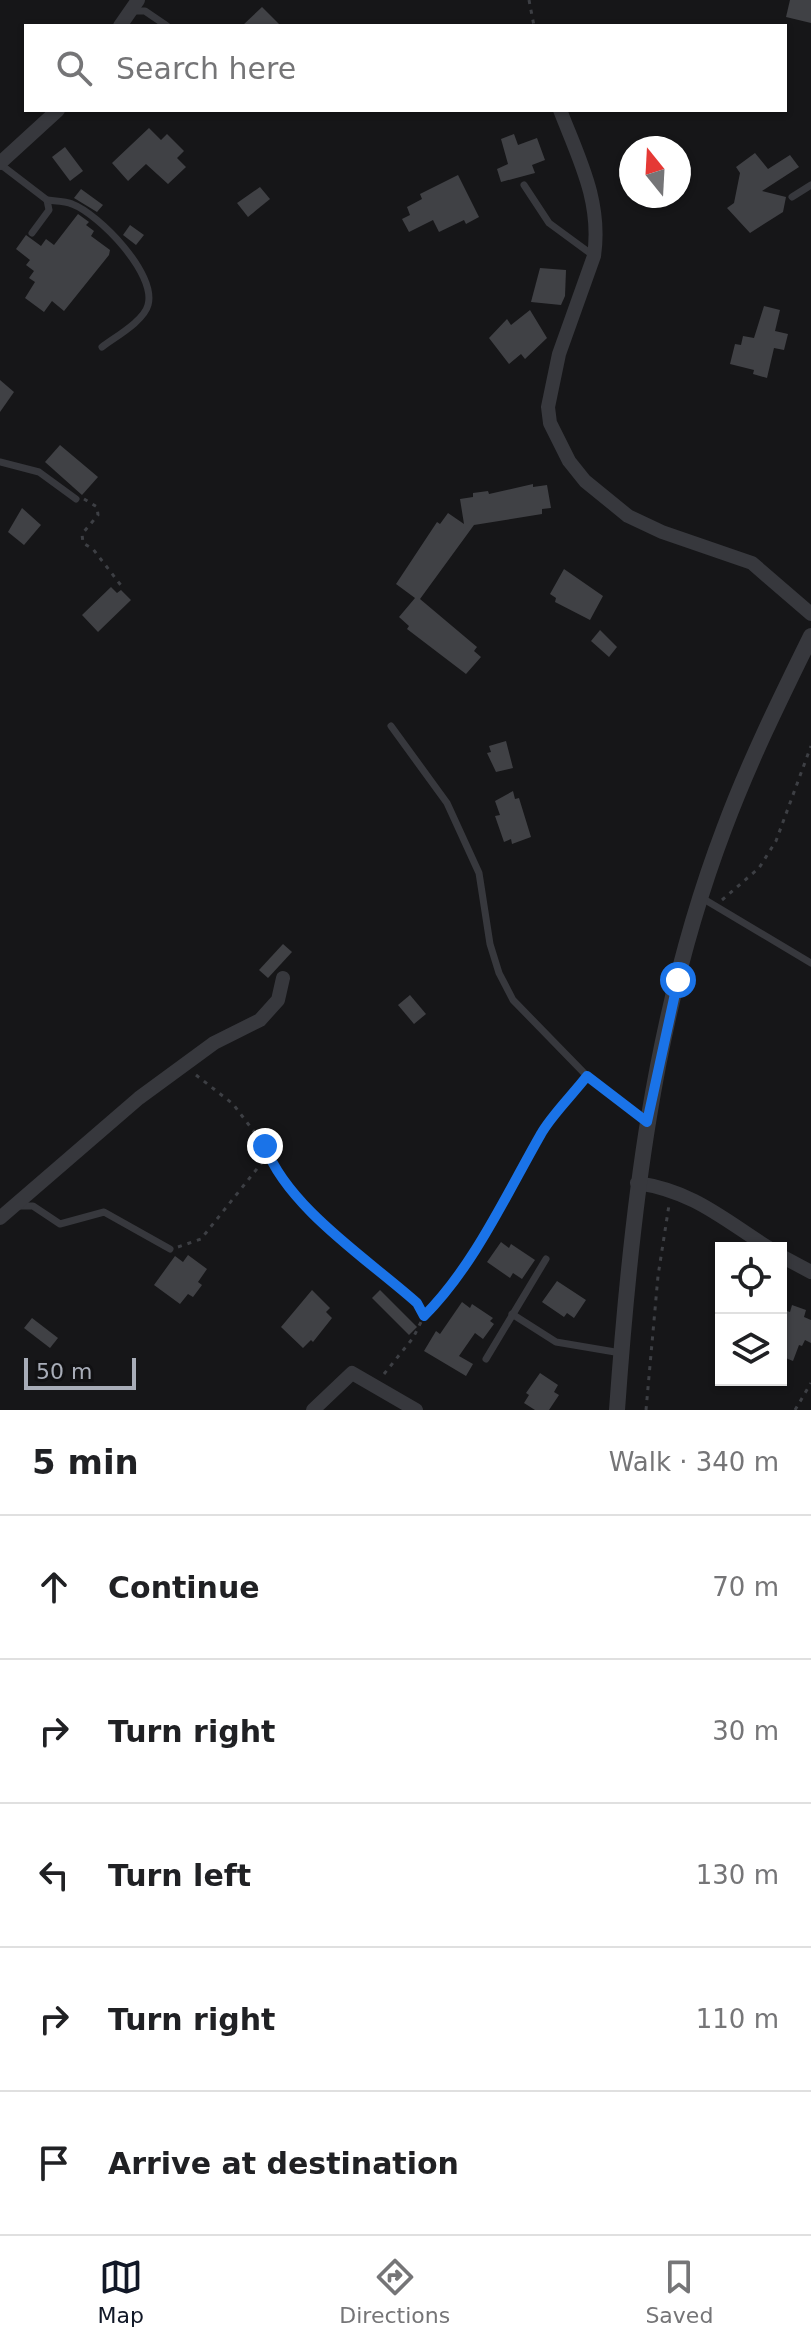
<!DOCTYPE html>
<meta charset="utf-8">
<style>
:root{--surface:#fff;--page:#f2f2f2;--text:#202124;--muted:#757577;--line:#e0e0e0;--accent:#111827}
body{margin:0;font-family:"DejaVu Sans",sans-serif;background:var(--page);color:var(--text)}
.controls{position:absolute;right:24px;bottom:24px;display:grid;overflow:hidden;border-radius:0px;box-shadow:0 2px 6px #0004}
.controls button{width:72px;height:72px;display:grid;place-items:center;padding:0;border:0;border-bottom:2px solid var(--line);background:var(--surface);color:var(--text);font:40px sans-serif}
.compass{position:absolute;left:619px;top:136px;width:72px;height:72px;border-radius:50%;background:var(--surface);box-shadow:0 2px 6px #0004;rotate:342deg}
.scale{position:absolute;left:24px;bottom:20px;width:112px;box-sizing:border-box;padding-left:8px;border:4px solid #a8adb8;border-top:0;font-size:22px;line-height:28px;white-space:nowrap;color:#a8adb8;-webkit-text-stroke:6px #111113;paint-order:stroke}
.stop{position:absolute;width:24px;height:24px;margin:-18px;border:6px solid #1a73e8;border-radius:50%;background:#fff}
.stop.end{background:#1a73e8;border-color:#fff;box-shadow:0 2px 8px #0008}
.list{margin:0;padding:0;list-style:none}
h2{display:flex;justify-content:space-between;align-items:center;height:104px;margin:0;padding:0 32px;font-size:34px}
h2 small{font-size:26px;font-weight:400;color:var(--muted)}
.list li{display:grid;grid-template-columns:52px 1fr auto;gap:24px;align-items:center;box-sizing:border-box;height:144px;padding:0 32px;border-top:2px solid var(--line)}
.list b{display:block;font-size:30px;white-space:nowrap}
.list em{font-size:26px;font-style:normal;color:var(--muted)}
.icon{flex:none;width:44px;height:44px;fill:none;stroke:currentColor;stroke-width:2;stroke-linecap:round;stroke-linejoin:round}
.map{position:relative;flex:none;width:811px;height:1410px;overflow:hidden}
.search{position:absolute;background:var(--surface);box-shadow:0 2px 6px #0004;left:24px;right:24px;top:24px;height:88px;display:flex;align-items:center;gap:20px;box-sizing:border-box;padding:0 28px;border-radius:0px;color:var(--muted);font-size:30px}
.sheet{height:824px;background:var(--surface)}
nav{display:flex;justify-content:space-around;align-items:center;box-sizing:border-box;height:112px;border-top:2px solid var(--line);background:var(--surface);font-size:22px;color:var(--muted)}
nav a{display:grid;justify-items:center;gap:4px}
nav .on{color:var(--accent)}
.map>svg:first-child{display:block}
.building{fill:#404145}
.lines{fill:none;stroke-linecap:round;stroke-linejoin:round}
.path{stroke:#3d3f44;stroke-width:3;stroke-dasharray:4 6;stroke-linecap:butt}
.service{stroke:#37383d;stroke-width:7}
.minor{stroke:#37383d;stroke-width:14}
.tertiary{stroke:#37383d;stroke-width:16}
.route{stroke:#1a73e8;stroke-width:10}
</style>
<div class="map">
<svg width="811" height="1410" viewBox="0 0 811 1410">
<rect width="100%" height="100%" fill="#161618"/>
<!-- building -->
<g class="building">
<path d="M 790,0 L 811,0 L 811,23 L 786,17 Z"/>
<path d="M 262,7 L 281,26 L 242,26 Z"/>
<path d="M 149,128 L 161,140 L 167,134 L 184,151 L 177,158 L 186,167 L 168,184 L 146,164 L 128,181 L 112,163 Z"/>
<path d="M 514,134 L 518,145 L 537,138 L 545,160 L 532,165 L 535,173 L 501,182 L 497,169 L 508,164 L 501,139 Z"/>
<path d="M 65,147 L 83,171 L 70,181 L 52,157 Z"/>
<path d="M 755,153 L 768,169 L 790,155 L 799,167 L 762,191 L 786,197 L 783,212 L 750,233 L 727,208 L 734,203 L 740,173 L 736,167 Z"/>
<path d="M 458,175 L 479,217 L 466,224 L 464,220 L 439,232 L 433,220 L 409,232 L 402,219 L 410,215 L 407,207 L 422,199 L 420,194 Z"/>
<path d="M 260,187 L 270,199 L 248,217 L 237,203 Z"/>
<path d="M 81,189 L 103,205 L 97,212 L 74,198 Z"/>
<path d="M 78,214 L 89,222 L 86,225 L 94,231 L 91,236 L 110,250 L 109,255 L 64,311 L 52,301 L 44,312 L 25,298 L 35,282 L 29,278 L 34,271 L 26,265 L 30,260 L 16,249 L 26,235 L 41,246 L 46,239 L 54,245 Z"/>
<path d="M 130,225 L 144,235 L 136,245 L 123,235 Z"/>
<path d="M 540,268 L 566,270 L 565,296 L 561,305 L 531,302 Z"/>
<path d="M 764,306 L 780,310 L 775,331 L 788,334 L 784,350 L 774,348 L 767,378 L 753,374 L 754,370 L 730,364 L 735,344 L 741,345 L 743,336 L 754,338 Z"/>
<path d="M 530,310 L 547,338 L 525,359 L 521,354 L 509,364 L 489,338 L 507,319 L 511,325 Z"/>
<path d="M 0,380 L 14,392 L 0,412 Z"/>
<path d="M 60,445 L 98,477 L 82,495 L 45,462 Z"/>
<path d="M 533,484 L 533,487 L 547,485 L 551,508 L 542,509 L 542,514 L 474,525 L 420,599 L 477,647 L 474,651 L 481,657 L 466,674 L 407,629 L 409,626 L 399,617 L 415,598 L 396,584 L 437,522 L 440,524 L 448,513 L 464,524 L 460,499 L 473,497 L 473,493 L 488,491 L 489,494 Z"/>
<path d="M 22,508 L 41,525 L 24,545 L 8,532 Z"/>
<path d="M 564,569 L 603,596 L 590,620 L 555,602 L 556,598 L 550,594 Z"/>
<path d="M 111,587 L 117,593 L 121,590 L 131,600 L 98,632 L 82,615 Z"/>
<path d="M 600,630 L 617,647 L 609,657 L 591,641 Z"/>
<path d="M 506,741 L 513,768 L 496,772 L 487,753 L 491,752 L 489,746 Z"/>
<path d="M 513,791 L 515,799 L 519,798 L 531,837 L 512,844 L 511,839 L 504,842 L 495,816 L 500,815 L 495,801 Z"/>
<path d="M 283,944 L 292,952 L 268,978 L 259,970 Z"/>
<path d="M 410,995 L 426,1014 L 414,1024 L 398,1005 Z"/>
<path d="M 501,1242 L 509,1248 L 511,1244 L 535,1260 L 522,1279 L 513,1273 L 510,1278 L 487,1262 Z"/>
<path d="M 188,1255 L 207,1269 L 198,1282 L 202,1285 L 193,1297 L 188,1294 L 180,1304 L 154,1285 L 175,1256 L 183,1262 Z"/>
<path d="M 557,1281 L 586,1300 L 574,1318 L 567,1313 L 564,1317 L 542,1302 Z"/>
<path d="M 312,1290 L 330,1308 L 326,1312 L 332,1318 L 313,1342 L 311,1340 L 303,1348 L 281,1327 Z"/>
<path d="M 380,1290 L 417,1327 L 409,1335 L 372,1298 Z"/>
<path d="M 462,1302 L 470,1308 L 472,1304 L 493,1318 L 490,1321 L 494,1324 L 483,1339 L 475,1333 L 459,1356 L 473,1364 L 466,1376 L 424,1351 L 436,1331 L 440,1334 Z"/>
<path d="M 792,1305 L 806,1310 L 804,1317 L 811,1320 L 811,1343 L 805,1340 L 802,1346 L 799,1345 L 793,1361 L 781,1356 L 781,1309 L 790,1312 Z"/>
<path d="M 32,1318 L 58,1338 L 50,1348 L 24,1328 Z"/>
<path d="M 540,1373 L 558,1385 L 554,1392 L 559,1395 L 549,1410 L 535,1410 L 524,1403 L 529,1395 L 526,1393 Z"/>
</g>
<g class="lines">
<!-- path -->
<g class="path">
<path d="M 529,0 L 534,26"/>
<path d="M 84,499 L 97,507 L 98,515 L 82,534 L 83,543 L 93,549 L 123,588"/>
<path d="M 722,900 L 759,868 L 776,841 L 811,746"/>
<path d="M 196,1075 L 233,1104 L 265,1146 L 276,1169 L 319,1219 L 417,1303 L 424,1316"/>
<path d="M 178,1247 L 201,1239 L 268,1155"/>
<path d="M 384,1374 L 413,1338 L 424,1316 L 442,1298 L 509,1193 L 542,1130 L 581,1084"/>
<path d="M 646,1410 L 658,1276 L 669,1205"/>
<path d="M 795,1410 L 811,1383"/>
</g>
<!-- service -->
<g class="service">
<path d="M 131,11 L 145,11 L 167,26"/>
<path d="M 0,164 L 47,200 L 49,210 L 32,233"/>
<path d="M 524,185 L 549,223 L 594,256"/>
<path d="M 792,197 L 811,185"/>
<path d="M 47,200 C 55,201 66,201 72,204 C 99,214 157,274 148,305 C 144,321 115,337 102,347"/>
<path d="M 0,462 L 39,472 L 76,499"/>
<path d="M 391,726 L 447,803 L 479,873 L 490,944 L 499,973 L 513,1000 L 587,1076 L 647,1122"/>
<path d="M 702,898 L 811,963"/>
<path d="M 17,1206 L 33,1206 L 60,1224 L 104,1212 L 170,1249"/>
<path d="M 512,1314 L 556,1342 L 621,1353"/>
<path d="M 486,1359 L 546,1259"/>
</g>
<!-- minor -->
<g class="minor">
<path d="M 120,26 L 138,0"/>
<path d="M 560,110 C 579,159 602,202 594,256 L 559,354 L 548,407 L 550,423 L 569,461 L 585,481 L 628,516 L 662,532 L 752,563 L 811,614"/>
<path d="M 0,163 L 58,110"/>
<path d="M 637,1183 C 693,1191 723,1219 769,1248"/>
<path d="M 0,1218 L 139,1098 L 214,1043 L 260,1020 L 278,1000 L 283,978"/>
<path d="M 781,1256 L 811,1272"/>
<path d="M 313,1410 L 352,1373 L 416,1410"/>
</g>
<!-- tertiary -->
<path class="tertiary" d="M 617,1410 C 631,1212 653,1016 724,829 C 749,762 780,699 811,636"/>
</g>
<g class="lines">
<!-- route -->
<path class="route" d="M 265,1146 C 288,1208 369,1260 417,1303 L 424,1316 C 474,1266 506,1195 541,1134 C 550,1117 574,1093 587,1076 L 647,1122 L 678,980"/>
</g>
</svg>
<div class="controls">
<button><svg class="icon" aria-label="locate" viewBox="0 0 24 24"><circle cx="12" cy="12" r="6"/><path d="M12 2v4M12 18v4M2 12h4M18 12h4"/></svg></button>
<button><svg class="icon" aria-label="layers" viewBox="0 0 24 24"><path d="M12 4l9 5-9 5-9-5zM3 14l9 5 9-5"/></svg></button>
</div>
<svg class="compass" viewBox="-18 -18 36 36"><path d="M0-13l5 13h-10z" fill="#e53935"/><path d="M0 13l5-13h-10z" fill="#757577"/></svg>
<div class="scale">50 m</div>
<div class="stop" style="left:678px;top:980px"></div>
<div class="stop end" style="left:265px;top:1146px"></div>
<div class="search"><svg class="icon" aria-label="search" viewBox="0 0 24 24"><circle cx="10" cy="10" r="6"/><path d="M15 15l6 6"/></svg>Search here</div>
</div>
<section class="sheet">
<h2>5 min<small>Walk · 340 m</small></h2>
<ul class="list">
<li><svg class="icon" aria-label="ahead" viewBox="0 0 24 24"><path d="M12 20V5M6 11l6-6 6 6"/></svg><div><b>Continue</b></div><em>70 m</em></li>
<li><svg class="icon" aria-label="right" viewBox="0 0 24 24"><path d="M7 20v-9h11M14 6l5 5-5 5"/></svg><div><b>Turn right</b></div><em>30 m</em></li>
<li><svg class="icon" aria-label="left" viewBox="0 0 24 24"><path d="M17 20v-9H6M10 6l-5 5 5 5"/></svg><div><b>Turn left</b></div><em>130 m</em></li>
<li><svg class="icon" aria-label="right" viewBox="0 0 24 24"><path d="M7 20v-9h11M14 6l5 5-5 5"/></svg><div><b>Turn right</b></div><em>110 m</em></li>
<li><svg class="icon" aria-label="arrive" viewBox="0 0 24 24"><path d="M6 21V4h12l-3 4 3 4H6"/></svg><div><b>Arrive at destination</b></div></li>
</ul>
</section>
<nav>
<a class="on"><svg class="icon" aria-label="map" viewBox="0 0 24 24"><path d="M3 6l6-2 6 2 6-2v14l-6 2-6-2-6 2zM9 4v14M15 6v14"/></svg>Map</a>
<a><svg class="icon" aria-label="directions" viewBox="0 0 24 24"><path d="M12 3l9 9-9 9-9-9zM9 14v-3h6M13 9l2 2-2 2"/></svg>Directions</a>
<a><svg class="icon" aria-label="saved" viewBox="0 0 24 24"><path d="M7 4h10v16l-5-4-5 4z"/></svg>Saved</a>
</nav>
